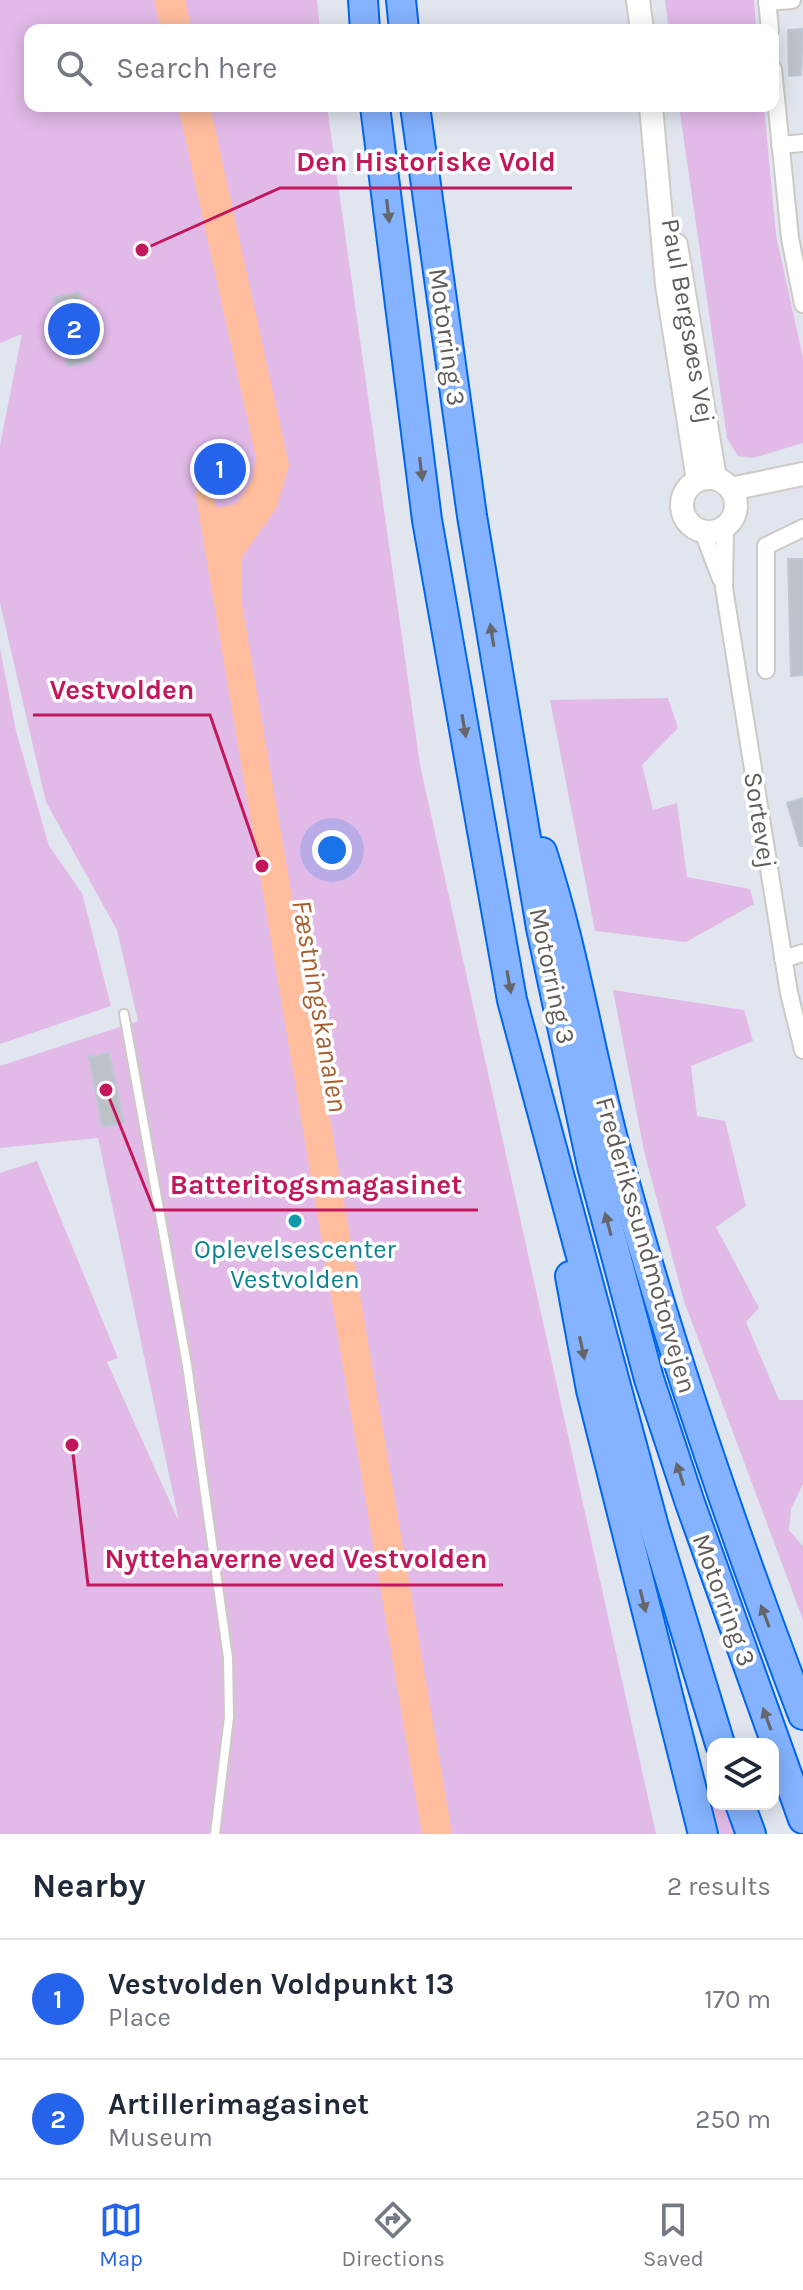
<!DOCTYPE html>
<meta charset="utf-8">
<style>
:root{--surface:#fff;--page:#f2f2f3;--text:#1f2937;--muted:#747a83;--line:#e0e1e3;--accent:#2563eb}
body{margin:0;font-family:Karla,sans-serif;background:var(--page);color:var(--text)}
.controls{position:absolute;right:24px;bottom:24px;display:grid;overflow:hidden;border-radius:16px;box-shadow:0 4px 20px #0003}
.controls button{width:72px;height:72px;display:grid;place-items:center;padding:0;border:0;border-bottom:2px solid var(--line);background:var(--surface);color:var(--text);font:40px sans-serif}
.you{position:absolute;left:332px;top:850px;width:28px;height:28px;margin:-20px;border:6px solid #fff;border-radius:50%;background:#1a73e8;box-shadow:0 0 0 12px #1a73e833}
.badge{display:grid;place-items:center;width:52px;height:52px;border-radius:50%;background:var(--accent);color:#fff;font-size:26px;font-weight:700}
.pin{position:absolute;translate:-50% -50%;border:4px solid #fff;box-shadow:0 2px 8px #0006}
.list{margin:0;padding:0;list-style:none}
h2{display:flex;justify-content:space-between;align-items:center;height:104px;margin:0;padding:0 32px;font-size:34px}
h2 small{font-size:26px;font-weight:400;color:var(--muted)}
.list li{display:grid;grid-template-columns:52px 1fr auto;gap:24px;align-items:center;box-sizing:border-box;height:120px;padding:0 32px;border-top:2px solid var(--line)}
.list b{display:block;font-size:30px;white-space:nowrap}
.list p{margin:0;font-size:26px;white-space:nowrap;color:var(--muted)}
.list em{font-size:26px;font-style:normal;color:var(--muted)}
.icon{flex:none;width:44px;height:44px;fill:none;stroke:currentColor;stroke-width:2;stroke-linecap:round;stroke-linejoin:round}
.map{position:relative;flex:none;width:803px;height:1834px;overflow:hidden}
.search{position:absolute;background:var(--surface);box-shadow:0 4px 20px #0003;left:24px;right:24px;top:24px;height:88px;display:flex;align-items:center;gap:20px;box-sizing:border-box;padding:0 28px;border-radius:16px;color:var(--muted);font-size:30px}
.sheet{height:344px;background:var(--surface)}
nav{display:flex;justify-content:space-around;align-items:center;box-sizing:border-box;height:112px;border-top:2px solid var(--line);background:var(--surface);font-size:22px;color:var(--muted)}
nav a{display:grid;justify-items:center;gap:4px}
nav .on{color:var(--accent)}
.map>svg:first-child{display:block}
.green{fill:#e2bae8}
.water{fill:#ffbd9e}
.building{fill:#bdc1c8;stroke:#bec7d3;stroke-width:2}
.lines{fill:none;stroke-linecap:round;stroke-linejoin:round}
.lane-casing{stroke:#cdc9c4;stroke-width:12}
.street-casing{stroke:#cdc9c4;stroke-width:20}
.secondary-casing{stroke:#d0cbc6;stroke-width:26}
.highway-casing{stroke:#0066ed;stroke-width:32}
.lane{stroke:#fff;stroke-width:8}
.street{stroke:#fff;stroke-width:16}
.secondary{stroke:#fff;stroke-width:22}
.highway{stroke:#85b3ff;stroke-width:28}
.oneway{fill:#66666a}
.culture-dot{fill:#0f9aa8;stroke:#fff;stroke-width:3}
.labels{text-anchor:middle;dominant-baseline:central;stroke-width:7;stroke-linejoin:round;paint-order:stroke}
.street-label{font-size:26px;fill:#635d59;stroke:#fff}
.culture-label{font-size:26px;fill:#0d838f;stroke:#fff}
.water-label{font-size:28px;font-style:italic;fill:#a75f2f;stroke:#fff}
.leader{fill:none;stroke:#c2185b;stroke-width:3}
.callout-dot{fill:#c2185b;stroke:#fff;stroke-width:3}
.callout-label{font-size:28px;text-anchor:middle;font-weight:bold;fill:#c2185b;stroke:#fff;stroke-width:7;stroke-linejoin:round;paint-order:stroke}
</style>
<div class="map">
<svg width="803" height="1834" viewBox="0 0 803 1834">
<rect width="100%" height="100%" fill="#e0e5ee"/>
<!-- green -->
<g class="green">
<path d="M 0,0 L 317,0 L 320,30 L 30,30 L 30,106 L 327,106 L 420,765 L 656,1834 L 0,1834 L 0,1173 L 37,1161 L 118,1358 L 107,1362 L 179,1522 L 98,1138 L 0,1148 L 0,1066 L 138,1021 L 117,930 L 46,802 L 0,603 L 0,445 L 22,334 L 0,343 Z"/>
<path d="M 665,0 L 754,0 L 756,30 L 669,30 Z"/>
<path d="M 679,106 L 764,106 L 776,235 L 803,358 L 803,443 L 753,458 L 738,456 L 727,438 Z"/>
<path d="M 0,648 L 16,731 L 49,846 L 82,893 L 111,1006 L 0,1044 Z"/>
<path d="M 668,698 L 678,728 L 642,765 L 653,810 L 677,803 L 687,877 L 750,889 L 754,904 L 686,942 L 595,931 L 550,700 Z"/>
<path d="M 613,990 L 744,1010 L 753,1041 L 691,1066 L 697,1116 L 725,1121 L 746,1206 L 716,1227 L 759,1308 L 746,1322 L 779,1400 L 803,1400 L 803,1484 L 791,1509 L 789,1530 L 803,1546 L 803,1620 L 684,1301 L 644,1151 Z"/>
<path d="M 712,1804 L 723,1804 L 734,1834 L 720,1834 Z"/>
</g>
<!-- water -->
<g class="water">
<path d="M 154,0 L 185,0 L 192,30 L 161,30 Z"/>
<path d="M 178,106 L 210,106 L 289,465 L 276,509 L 242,557 L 242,605 L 452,1834 L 422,1834 L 195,491 L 210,490 L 217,508 L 236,504 L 252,481 L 256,458 Z"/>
</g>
<!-- building -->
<g class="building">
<path d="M 803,29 L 801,75 L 789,76 L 788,30 Z"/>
<path d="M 79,292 L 93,360 L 68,366 L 54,298 Z"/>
<path d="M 788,559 L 803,559 L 803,675 L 791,676 Z"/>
<path d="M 803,798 L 803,846 L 800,846 L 787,803 Z"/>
<path d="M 109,1053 L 124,1123 L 102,1127 L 89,1057 Z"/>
</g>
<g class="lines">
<defs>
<path id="lane" d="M 124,1014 L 187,1365 L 228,1658 L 229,1717 L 215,1834"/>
<g id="street">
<path d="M 767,0 L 770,30"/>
<path d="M 767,2 L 792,0"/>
<path d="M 773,69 L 790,238 L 803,304"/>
<path d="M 780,145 L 803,143"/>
<path d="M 725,527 L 724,588 L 789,993 L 803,1050"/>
<path d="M 703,532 L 721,579"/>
<path d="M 766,670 L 766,546 L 803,528"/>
<path d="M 783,959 L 803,953"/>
</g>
<g id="secondary">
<path d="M 638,0 L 642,30"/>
<path d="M 651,106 L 667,285 L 698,480"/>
<path d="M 676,245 L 715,478"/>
<circle cx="709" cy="505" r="27"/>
<path d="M 731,489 L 803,474"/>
</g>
<g id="highway">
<path d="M 363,0 L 365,30"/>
<path d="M 401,0 L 404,30"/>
<path d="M 375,106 L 427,520 L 512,1000 L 654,1527 L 720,1744"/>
<path d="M 415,106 L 472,516 L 514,767 L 541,928 L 592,1166 L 649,1379 L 690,1503 L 803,1819"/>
<path d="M 542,852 C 575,952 590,1056 618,1158 C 669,1347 733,1532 803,1715"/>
<path d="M 570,1276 L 591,1390 L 703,1834"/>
<path d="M 740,1804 L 751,1834"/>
</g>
</defs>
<!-- lane casing -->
<use href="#lane" class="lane-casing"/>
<!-- street casing -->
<use href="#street" class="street-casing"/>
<!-- secondary casing -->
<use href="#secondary" class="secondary-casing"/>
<!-- highway casing -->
<use href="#highway" class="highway-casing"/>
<!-- lane -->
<use href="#lane" class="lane"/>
<!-- street -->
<use href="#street" class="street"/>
<!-- secondary -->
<use href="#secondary" class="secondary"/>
<!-- highway -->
<use href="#highway" class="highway"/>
</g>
<!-- one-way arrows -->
<defs><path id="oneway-solid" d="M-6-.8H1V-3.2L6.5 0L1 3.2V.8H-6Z" transform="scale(2)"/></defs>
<g class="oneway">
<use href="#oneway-solid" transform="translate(388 211) rotate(83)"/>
<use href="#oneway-solid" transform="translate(421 469) rotate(83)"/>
<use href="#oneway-solid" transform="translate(492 635) rotate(-99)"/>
<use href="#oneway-solid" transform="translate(464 726) rotate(80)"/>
<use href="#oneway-solid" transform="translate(509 982) rotate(80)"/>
<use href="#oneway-solid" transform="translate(608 1224) rotate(-105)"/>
<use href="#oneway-solid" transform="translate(582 1348) rotate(78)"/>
<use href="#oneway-solid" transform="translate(680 1474) rotate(-108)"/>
<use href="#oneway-solid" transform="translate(643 1601) rotate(76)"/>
<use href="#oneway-solid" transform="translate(765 1616) rotate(-111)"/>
<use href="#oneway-solid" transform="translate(767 1719) rotate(-110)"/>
</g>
<!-- markers -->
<circle class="culture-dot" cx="295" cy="1221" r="8"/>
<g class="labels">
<!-- street labels -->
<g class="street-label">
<text transform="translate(688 321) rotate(80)">Paul Bergsøes Vej</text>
<text transform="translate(447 337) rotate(82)">Motorring 3</text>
<text transform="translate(760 820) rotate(81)">Sortevej</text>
<text transform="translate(552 976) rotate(78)">Motorring 3</text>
<text transform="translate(646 1245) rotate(74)">Frederikssundmotorvejen</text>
<text transform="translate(724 1600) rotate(70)">Motorring 3</text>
</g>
<!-- culture labels -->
<g class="culture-label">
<text x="295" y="1249">Oplevelsescenter<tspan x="295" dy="30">Vestvolden</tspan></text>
</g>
<!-- water labels -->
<g class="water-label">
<text transform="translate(320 1006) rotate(80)">Fæstningskanalen</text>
</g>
</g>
<!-- callouts -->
<path class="leader" d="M142 250L280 188H572M262 866L210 715H33M106 1090L154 1210H478M72 1445L88 1585H503"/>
<g class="callout-dot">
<circle cx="142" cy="250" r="8"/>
<circle cx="262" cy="866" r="8"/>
<circle cx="106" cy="1090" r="8"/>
<circle cx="72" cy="1445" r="8"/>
</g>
<g class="callout-label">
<text x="426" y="171">Den Historiske Vold</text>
<text x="122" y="699">Vestvolden</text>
<text x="316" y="1194">Batteritogsmagasinet</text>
<text x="296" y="1568">Nyttehaverne ved Vestvolden</text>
</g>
</svg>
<div class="controls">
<button><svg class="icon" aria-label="layers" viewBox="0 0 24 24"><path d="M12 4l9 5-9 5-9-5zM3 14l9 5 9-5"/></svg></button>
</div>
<div class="you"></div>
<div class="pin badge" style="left:220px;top:469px">1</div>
<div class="pin badge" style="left:74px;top:329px">2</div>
<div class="search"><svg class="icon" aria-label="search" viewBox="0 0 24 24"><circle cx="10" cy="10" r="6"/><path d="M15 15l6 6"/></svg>Search here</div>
</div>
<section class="sheet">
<h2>Nearby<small>2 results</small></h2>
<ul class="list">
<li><span class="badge">1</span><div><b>Vestvolden Voldpunkt 13</b><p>Place</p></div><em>170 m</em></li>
<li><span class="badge">2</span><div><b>Artillerimagasinet</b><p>Museum</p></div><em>250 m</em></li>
</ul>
</section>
<nav>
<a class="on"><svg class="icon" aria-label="map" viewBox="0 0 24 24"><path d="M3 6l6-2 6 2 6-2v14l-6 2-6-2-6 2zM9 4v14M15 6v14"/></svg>Map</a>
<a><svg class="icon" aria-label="directions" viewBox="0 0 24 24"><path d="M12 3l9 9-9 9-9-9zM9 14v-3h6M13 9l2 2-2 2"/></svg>Directions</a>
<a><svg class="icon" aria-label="saved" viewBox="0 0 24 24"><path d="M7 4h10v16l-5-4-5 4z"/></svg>Saved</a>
</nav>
